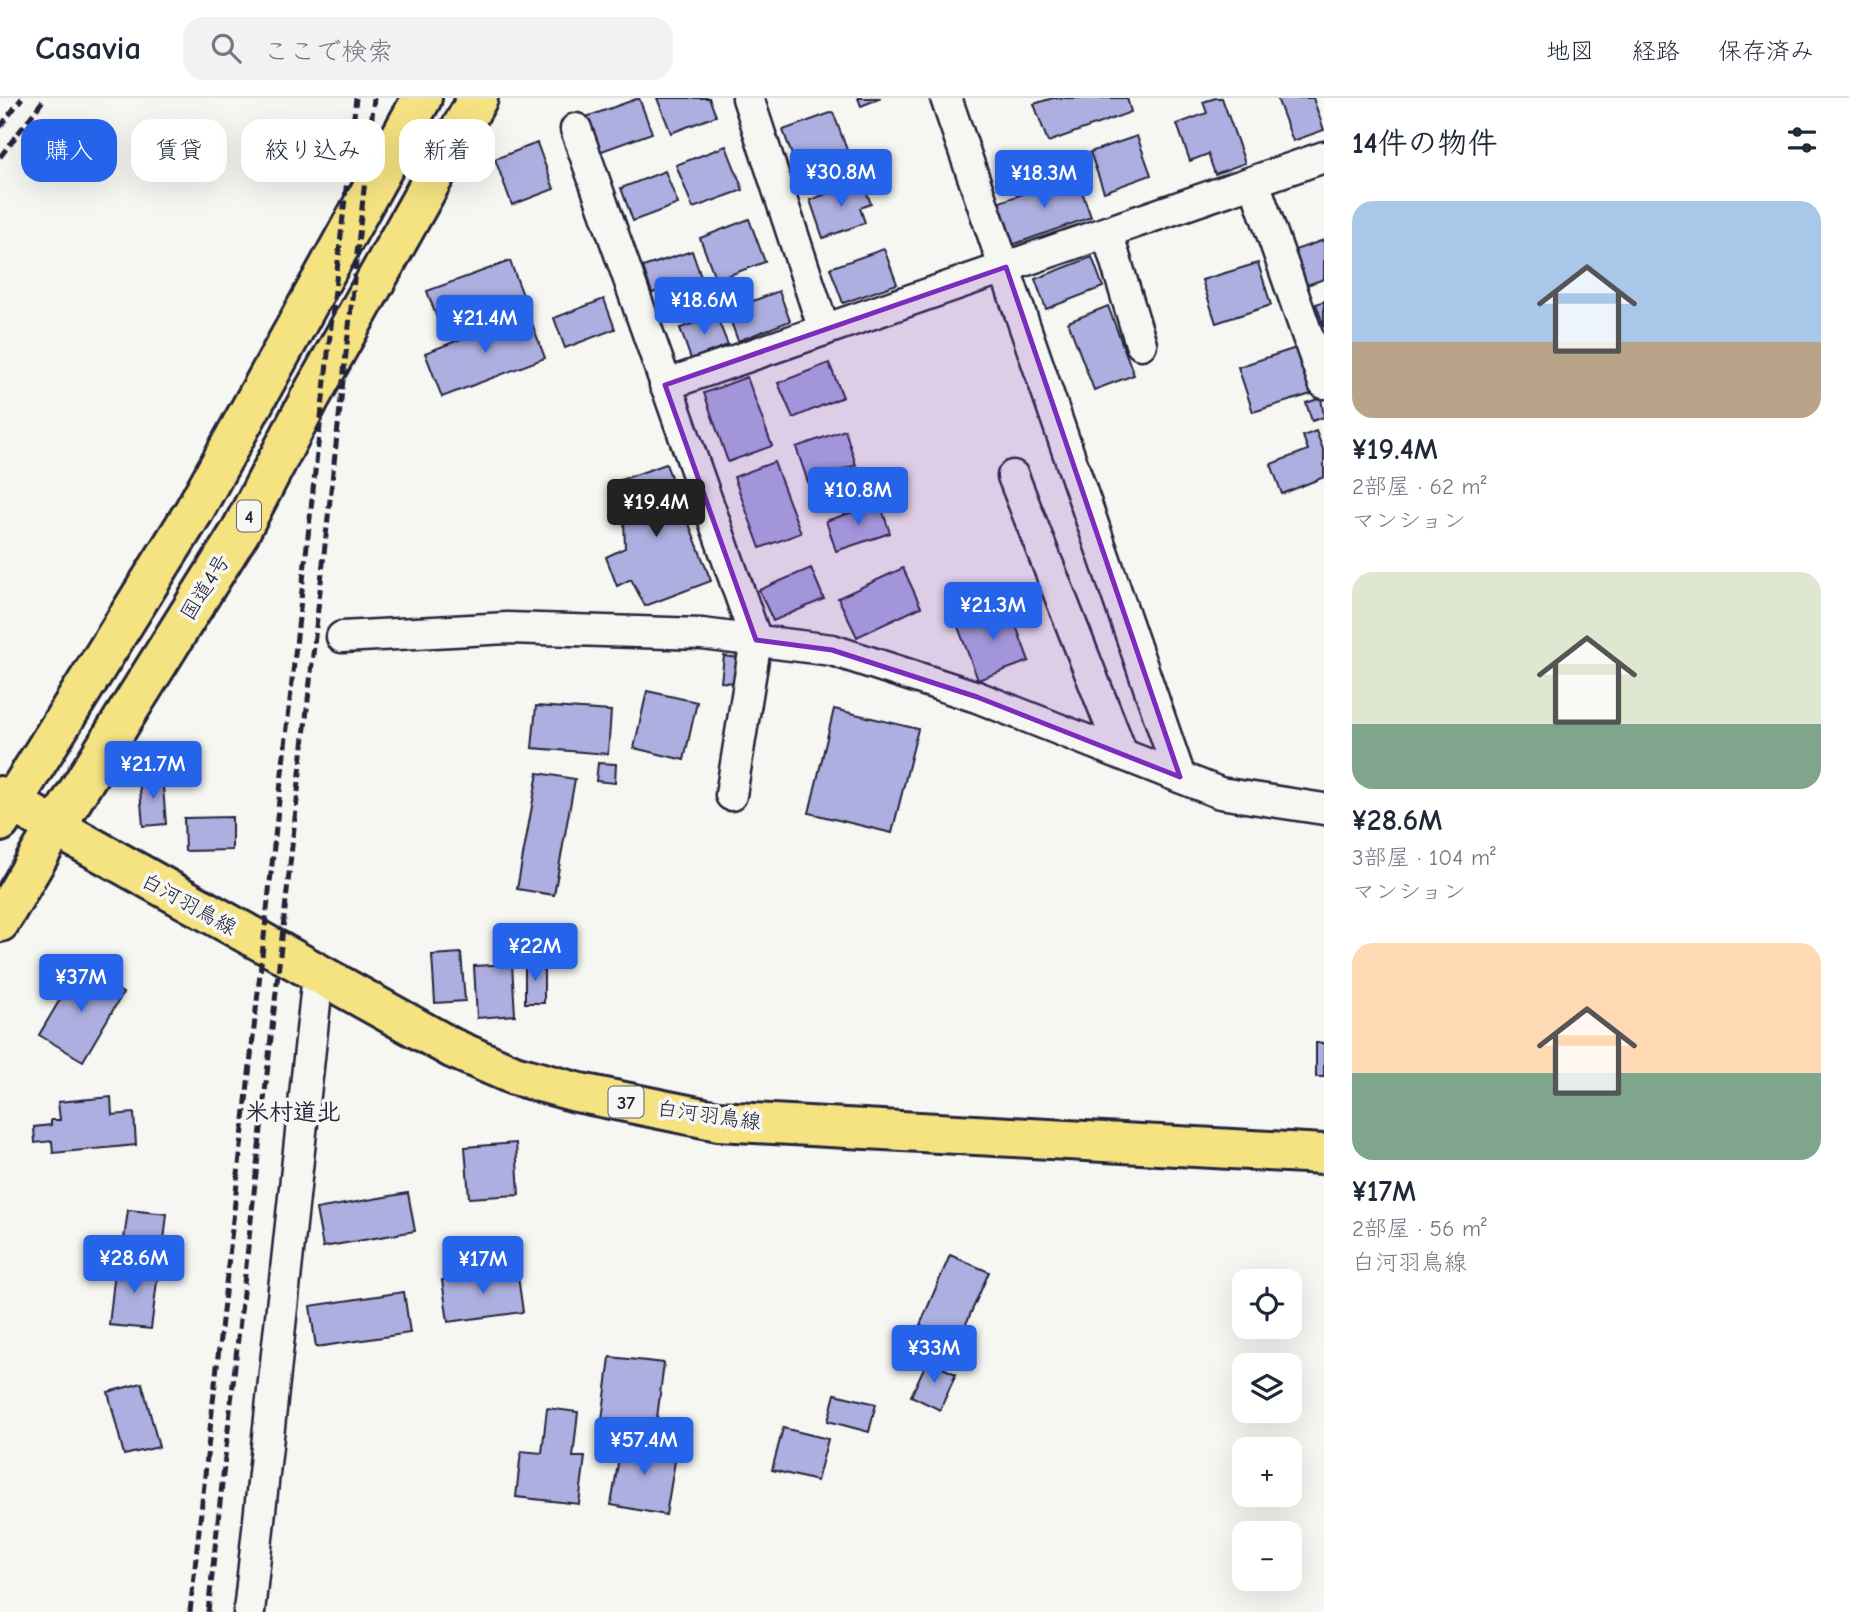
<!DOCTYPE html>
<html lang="ja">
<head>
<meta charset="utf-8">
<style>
  :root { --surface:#fff; --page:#f2f2f3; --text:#1f2937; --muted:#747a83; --line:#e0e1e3; --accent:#2563eb }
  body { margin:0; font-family:"Comic Neue","Klee One",sans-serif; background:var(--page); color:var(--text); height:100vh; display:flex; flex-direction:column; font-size:26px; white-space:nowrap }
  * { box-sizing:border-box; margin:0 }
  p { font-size:23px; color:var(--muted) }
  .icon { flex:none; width:38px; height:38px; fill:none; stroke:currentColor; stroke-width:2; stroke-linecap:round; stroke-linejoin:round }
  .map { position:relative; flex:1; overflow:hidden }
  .panel { display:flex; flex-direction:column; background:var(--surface); width:525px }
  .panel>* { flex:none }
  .banner { position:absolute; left:21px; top:21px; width:665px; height:63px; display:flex; gap:14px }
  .buttons { position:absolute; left:1232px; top:1171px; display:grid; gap:14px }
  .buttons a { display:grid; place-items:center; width:70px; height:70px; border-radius:14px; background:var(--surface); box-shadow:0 7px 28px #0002; font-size:35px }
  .price { position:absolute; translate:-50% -60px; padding:0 16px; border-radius:7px; background:var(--accent); color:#fff; font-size:23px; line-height:46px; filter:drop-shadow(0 2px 4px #0008) }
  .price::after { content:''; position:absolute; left:50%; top:42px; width:21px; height:16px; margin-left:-10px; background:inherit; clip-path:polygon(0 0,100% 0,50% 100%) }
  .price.selected { background:#222; color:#fff }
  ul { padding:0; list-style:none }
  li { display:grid; align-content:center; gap:14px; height:371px; padding:0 28px }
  li span { display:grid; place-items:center; height:217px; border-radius:21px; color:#555 }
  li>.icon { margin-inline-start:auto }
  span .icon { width:126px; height:126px; fill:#fffc; stroke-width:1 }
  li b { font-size:30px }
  h2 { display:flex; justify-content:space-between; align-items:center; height:84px; padding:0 28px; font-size:30px }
  .pill { padding:0 24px; border-radius:21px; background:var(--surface); box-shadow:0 7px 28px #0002; font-size:24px; line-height:63px }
  .pill.selected { background:var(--accent); color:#fff }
  header { display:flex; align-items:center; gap:42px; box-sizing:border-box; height:98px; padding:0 35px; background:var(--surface); border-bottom:2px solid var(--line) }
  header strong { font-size:33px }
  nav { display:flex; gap:38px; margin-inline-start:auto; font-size:24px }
  .search { width:490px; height:63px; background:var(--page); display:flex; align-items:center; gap:18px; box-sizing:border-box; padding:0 24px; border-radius:21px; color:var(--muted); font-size:26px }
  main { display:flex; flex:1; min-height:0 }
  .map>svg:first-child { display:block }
  .building { fill:#adafe0; stroke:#22223b; stroke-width:2 }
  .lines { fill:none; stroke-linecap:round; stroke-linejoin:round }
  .street-casing { stroke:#22223b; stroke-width:35 }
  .primary-casing { stroke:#22223b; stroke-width:44 }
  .highway-casing { stroke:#22223b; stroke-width:44 }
  .street { stroke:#f6f6f2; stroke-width:30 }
  .primary { stroke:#f5e382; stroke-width:38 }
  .highway { stroke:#f5e382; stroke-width:38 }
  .rail { stroke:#22223b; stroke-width:5; stroke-dasharray:10 5; stroke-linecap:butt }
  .marked { fill:#7b2cbf; fill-opacity:0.2; stroke:#7b2cbf; stroke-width:5; stroke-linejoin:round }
  .labels { text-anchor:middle; stroke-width:7; stroke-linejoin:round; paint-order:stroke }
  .shield { fill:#f6f6f2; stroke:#626272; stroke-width:2 }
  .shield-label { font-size:19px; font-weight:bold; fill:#22223b }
  .street-label { font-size:21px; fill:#22223b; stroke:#f6f6f2 }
  .quarter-label { font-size:24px; font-weight:bold; fill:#22223b; stroke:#f6f6f2 }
</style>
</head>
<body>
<header>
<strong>Casavia</strong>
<div class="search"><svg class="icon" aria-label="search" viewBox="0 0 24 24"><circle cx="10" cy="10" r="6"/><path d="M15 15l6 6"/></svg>ここで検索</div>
<nav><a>地図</a><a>経路</a><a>保存済み</a></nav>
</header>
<main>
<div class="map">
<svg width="1324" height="1514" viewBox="0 0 1324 1514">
  <rect width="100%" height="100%" fill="#f6f6f2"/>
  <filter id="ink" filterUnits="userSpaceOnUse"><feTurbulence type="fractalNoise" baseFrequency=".0143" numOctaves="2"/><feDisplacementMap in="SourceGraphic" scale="14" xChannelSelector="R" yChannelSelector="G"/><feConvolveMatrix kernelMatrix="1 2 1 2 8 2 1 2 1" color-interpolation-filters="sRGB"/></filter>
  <g filter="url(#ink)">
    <!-- building -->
    <g class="building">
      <polygon points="639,0 652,35 599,54 586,19"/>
      <polygon points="657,0 709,0 716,18 671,35"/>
      <polygon points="858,0 881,0 861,8"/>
      <polygon points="1053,0 1127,0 1131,14 1048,44 1034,6"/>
      <polygon points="1216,0 1222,0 1245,65 1215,76 1208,56 1190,63 1177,26 1207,15 1203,4"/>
      <polygon points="1277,0 1313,0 1324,32 1293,43"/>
      <polygon points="833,14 847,52 797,71 783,32"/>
      <polygon points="1137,38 1151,77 1104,94 1090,54"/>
      <polygon points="537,45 554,91 512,107 495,61"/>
      <polygon points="726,48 743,92 693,110 676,67"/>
      <polygon points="665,73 678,106 633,123 621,90"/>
      <polygon points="1076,77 1091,119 1012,147 997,105"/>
      <polygon points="862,82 871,106 860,110 865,125 823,140 810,102"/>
      <polygon points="749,121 765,164 716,182 700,140"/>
      <polygon points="1324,142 1324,181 1304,188 1292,153"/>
      <polygon points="884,151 897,186 843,205 830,170"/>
      <polygon points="692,153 701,179 652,195 643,169"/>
      <polygon points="1092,159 1103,189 1046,211 1035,181"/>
      <polygon points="510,163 524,200 441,231 427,193"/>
      <polygon points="1258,165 1271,207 1216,225 1202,182"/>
      <polygon points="779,193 790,223 738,243 727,213"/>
      <polygon points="604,201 615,231 565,250 554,220"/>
      <polygon points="1324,203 1324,229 1316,206"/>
      <polygon points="1108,208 1134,277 1094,292 1068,224"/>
      <polygon points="528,215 545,260 442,299 425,255"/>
      <polygon points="716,217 728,247 691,261 680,230"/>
      <polygon points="1296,250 1311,296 1253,314 1238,269"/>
      <polygon points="829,265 843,299 793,320 778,285"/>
      <polygon points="747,279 772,348 728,364 704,295"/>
      <polygon points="1321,300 1324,319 1312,323 1306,305"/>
      <polygon points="845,332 856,367 808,384 796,349"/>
      <polygon points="1316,333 1324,354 1324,379 1282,396 1271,366 1308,352 1303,338"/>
      <polygon points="774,364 801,435 760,450 734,379"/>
      <polygon points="666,366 711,483 645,508 631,481 617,488 606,459 625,450 624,421 609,386"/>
      <polygon points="880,405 890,435 836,453 826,423"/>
      <polygon points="811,470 824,501 773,523 759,492"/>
      <polygon points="903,470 921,509 857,539 838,500"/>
      <polygon points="1008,506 1029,563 978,582 957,526"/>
      <polygon points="724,558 739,560 736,585 721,584"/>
      <polygon points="647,593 697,604 684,662 634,650"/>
      <polygon points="536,608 611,613 608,656 532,650"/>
      <polygon points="834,611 918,631 892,735 809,715"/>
      <polygon points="598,665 616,666 615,685 596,683"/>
      <polygon points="538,675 575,681 554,797 517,791"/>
      <polygon points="162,677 166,726 143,728 139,680"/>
      <polygon points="232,719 232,752 185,753 184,720"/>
      <polygon points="461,855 465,903 435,905 432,857"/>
      <polygon points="544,864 544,905 525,905 525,865"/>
      <polygon points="512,866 515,917 477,920 474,868"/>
      <polygon points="79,869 123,895 83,963 39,937"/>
      <rect x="1316" y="945" width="8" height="34"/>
      <polygon points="111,999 112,1017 134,1015 136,1047 53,1055 52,1043 35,1045 34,1029 51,1027 51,1022 60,1022 58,1004"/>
      <polygon points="516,1045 519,1097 469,1100 465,1049"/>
      <polygon points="408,1095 415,1133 323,1149 316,1111"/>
      <polygon points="128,1112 167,1116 162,1161 122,1156"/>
      <polygon points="950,1157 989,1174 958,1244 920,1227"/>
      <polygon points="116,1164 159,1168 151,1231 109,1227"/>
      <polygon points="517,1171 523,1214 448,1224 442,1182"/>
      <polygon points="404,1194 410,1235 316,1249 310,1208"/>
      <polygon points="610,1259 664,1265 655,1336 601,1330"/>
      <polygon points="927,1263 956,1276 940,1312 911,1298"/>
      <polygon points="142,1285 159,1349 124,1357 108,1294"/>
      <polygon points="835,1296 876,1306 869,1334 828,1323"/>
      <polygon points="547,1310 578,1314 573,1359 585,1359 579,1406 516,1399 521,1353 542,1355"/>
      <polygon points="783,1330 828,1341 817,1383 772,1372"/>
      <polygon points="622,1342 677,1351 666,1417 611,1407"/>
    </g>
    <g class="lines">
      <!-- street casing -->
      <g class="street-casing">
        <g id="street">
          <polyline points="748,0 824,232"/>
          <polyline points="946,0 1180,679"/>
          <polyline points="576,31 756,542 731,697"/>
          <polyline points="1254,84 1324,285"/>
          <polyline points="1107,134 1141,246"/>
          <polyline points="665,287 1324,59"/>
          <polyline points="1013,378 1122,656"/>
          <polyline points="342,539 507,530 702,536 832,552 977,599 1220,695 1324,711"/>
          <polyline points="249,1514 318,877"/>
        </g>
      </g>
      <!-- primary casing -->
      <g class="primary-casing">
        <polyline id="primary" points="0,698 452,950 514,977 576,994 718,1023 1324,1056"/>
      </g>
      <!-- highway casing -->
      <g class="highway-casing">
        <g id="highway">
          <polyline points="0,724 194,413 422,0"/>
          <polyline points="0,824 55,730 240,434 310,300 478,0"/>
        </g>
      </g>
      <!-- street -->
      <use href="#street" class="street"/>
      <!-- primary -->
      <use href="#primary" class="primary"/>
      <!-- highway -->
      <use href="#highway" class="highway"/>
      <!-- rail -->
      <g class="rail">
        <polyline points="0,29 22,0"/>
        <polyline points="0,59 45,0"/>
        <polyline points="190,1514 356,0"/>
        <polyline points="208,1514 374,0"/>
      </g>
    </g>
  </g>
  <!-- marked area -->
  <path class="marked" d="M1006,169l174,510 -203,-80 -145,-47 -76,-10 -91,-255z"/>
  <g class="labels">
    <!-- shield labels -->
    <g class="shield">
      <rect x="237" y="402.5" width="24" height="31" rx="5"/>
      <rect x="608.5" y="988.5" width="35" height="31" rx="5"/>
    </g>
    <g class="shield-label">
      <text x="249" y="425">4</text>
      <text x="626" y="1011">37</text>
    </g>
    <!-- street labels -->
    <g class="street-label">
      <text transform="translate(205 489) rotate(-58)" y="7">国道4号</text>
      <text transform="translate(189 806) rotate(29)" y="7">白河羽鳥線</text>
      <text transform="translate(709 1017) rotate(8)" y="7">白河羽鳥線</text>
    </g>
    <!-- quarter labels -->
    <g class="quarter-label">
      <text x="293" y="1022">米村道北</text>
    </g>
  </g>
</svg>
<div class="buttons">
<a><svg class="icon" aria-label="locate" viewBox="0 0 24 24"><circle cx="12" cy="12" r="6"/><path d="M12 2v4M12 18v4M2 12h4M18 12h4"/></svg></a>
<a><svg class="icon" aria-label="layers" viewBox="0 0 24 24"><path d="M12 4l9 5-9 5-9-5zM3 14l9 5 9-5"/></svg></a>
<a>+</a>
<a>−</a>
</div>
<b class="price" style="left:841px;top:111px">¥30.8M</b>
<b class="price" style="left:1044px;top:112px">¥18.3M</b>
<b class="price" style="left:704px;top:239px">¥18.6M</b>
<b class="price" style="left:485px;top:257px">¥21.4M</b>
<b class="price" style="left:858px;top:429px">¥10.8M</b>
<b class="price selected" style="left:656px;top:441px">¥19.4M</b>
<b class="price" style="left:993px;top:544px">¥21.3M</b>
<b class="price" style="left:153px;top:703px">¥21.7M</b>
<b class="price" style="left:535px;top:885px">¥22M</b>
<b class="price" style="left:81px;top:916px">¥37M</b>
<b class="price" style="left:134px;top:1197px">¥28.6M</b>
<b class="price" style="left:483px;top:1198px">¥17M</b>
<b class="price" style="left:934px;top:1287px">¥33M</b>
<b class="price" style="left:644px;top:1379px">¥57.4M</b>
<div class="banner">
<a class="pill selected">購入</a>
<a class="pill">賃貸</a>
<a class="pill">絞り込み</a>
<a class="pill">新着</a>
</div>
</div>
<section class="panel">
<h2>14件の物件<svg class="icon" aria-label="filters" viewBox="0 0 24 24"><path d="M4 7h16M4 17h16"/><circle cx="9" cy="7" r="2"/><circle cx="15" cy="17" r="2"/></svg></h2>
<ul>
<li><span style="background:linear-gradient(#a9c7e8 65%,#b9a48a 0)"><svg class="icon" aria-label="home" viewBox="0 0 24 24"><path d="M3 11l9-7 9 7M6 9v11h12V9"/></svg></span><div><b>¥19.4M</b><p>2部屋 · 62 m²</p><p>マンション</p></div></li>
<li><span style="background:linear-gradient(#dfe7d0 70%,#7fa58c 0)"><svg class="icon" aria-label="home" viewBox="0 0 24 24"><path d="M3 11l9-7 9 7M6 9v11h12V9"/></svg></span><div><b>¥28.6M</b><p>3部屋 · 104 m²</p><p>マンション</p></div></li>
<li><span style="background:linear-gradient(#ffd9b3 60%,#7fa58c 0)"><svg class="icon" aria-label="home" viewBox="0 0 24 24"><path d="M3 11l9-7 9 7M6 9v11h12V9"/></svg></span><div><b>¥17M</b><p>2部屋 · 56 m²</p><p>白河羽鳥線</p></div></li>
</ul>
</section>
</main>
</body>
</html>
